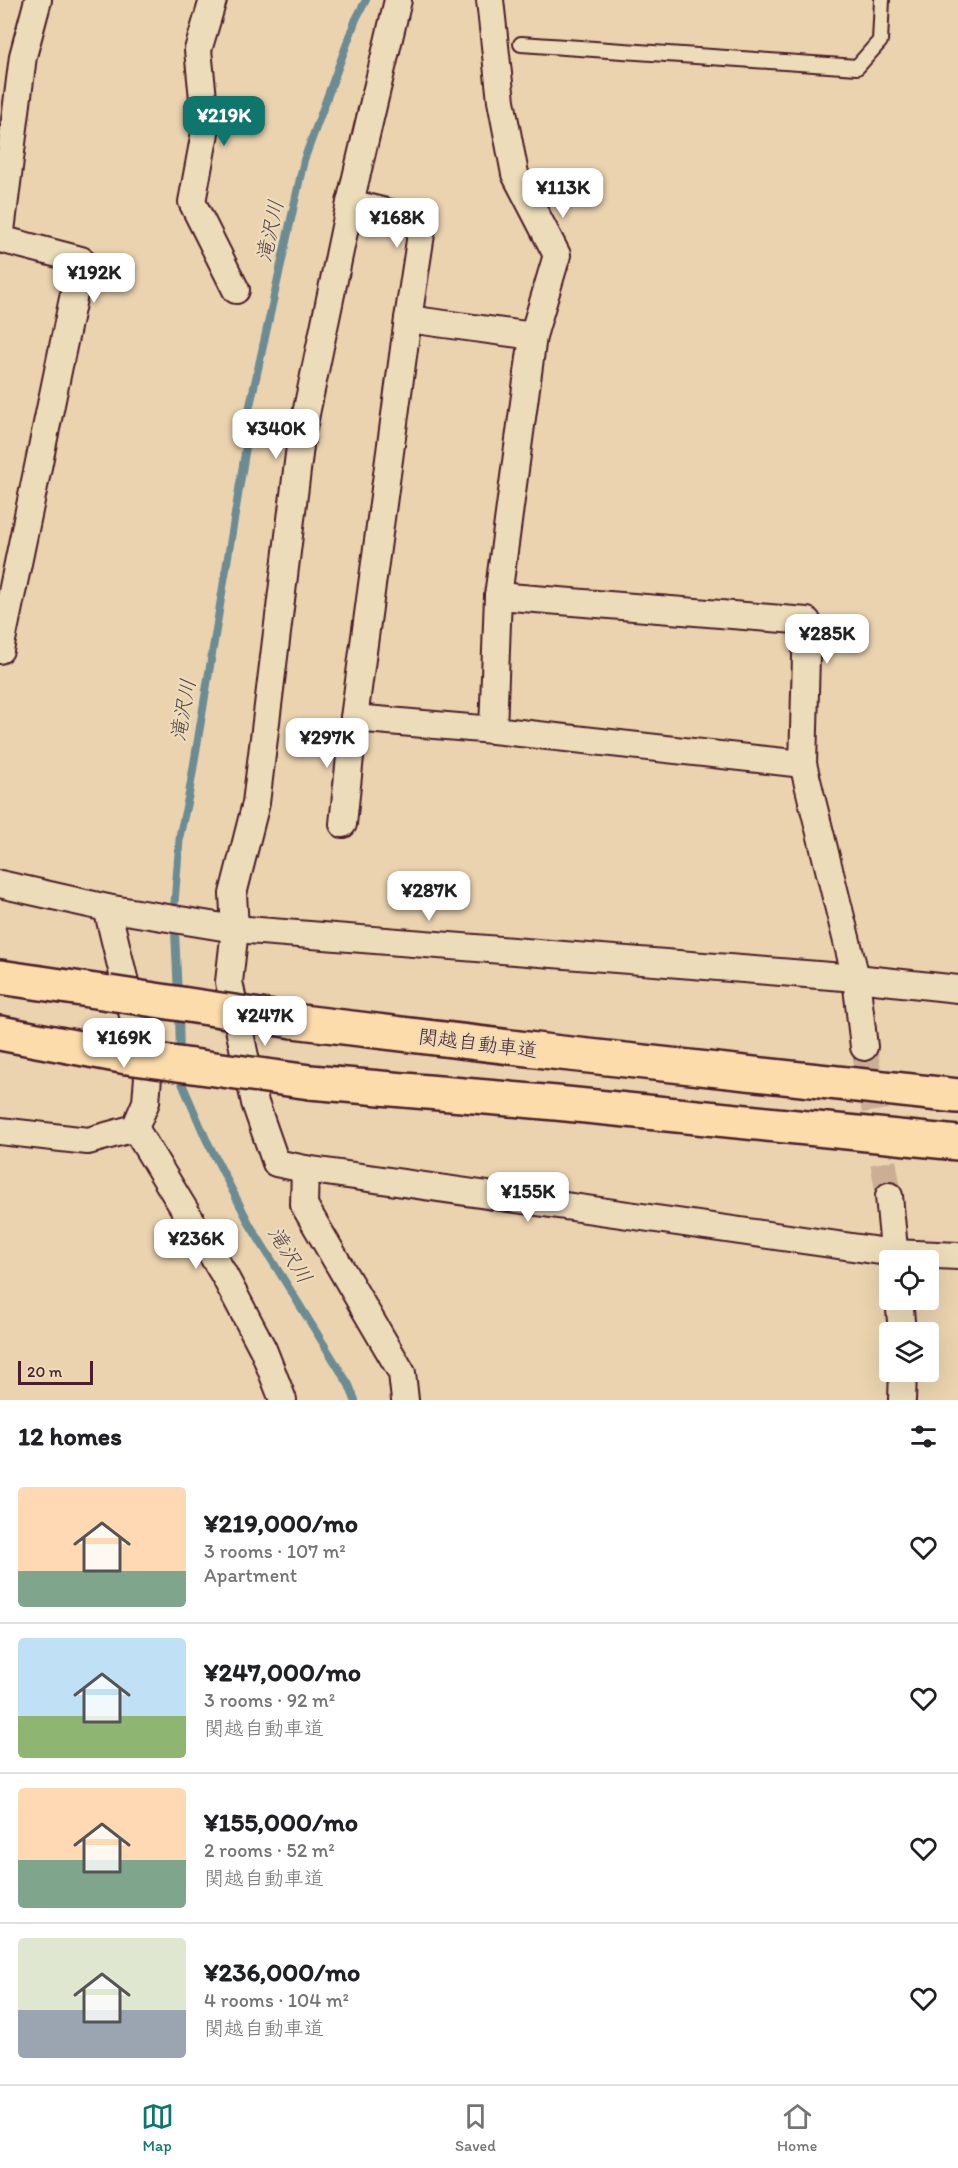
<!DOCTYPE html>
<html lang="en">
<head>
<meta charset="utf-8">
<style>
  :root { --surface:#fff; --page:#f2f2f2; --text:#202124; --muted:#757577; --line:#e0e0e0; --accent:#0f766e }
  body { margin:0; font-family:Itim,"Klee One",sans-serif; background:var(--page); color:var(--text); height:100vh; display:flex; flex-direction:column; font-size:22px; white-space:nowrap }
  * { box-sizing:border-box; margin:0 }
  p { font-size:20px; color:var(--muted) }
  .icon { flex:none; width:33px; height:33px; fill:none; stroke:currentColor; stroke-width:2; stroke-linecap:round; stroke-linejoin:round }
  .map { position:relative; height:1400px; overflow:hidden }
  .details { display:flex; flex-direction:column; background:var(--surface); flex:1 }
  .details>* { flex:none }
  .tools { position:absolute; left:879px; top:1250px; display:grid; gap:12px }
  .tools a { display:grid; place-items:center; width:60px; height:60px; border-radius:6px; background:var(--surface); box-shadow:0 6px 24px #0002; font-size:30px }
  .scale { position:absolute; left:18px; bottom:15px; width:75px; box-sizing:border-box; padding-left:6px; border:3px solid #4a1f2b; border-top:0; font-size:16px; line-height:21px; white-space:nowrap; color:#4a1f2b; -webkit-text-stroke:4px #eddcb9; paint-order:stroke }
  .price { position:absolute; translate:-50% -51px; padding:0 14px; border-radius:12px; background:#fff; color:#222; font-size:20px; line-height:39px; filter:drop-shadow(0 2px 3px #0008) }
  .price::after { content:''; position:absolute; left:50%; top:36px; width:18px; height:14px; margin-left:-9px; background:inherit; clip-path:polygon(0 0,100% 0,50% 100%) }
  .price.selected { background:var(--accent); color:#fff }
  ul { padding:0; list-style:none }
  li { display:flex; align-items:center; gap:18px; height:150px; padding:0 18px }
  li+li { border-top:2px solid var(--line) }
  li span { display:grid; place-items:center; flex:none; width:168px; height:120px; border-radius:6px; color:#555 }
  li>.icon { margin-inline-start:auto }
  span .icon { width:72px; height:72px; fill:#fffc; stroke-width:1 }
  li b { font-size:26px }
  h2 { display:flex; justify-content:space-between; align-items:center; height:72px; padding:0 18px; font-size:26px }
  .menu { display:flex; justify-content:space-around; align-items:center; height:84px; border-top:2px solid var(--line); background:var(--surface); font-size:16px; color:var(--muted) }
  .menu a { display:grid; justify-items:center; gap:3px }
  .menu .selected { color:var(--accent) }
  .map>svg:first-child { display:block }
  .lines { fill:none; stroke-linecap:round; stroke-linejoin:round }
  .stream { stroke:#6c8c94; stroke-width:8 }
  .minor-tunnel { stroke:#cbaf95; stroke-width:26; stroke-dasharray:26 13; stroke-linecap:butt }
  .service-casing { stroke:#4a1f2b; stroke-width:18 }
  .minor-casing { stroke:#4a1f2b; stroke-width:30 }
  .motorway-casing { stroke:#4a1f2b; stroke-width:38 }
  .service { stroke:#eddcb9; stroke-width:14 }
  .minor { stroke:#eddcb9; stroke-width:26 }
  .motorway { stroke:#fddcac; stroke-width:33 }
  .motorway-bridge-casing { stroke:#4a1f2b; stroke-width:38; stroke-linecap:butt }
  .motorway-bridge { stroke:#fddcac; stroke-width:33 }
  .labels { text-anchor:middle; stroke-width:4.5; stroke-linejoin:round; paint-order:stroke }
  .street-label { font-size:20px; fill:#4a1f2b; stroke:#eddcb9 }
  .water-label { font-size:21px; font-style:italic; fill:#55434e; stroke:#eddcb9 }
</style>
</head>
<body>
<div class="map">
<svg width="958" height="1400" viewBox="0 0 958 1400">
  <rect width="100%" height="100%" fill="#ebd3af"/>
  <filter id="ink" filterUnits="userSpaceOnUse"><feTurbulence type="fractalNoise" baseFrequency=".0167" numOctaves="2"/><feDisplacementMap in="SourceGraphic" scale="12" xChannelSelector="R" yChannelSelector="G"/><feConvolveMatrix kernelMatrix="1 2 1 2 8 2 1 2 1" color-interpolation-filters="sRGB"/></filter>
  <g filter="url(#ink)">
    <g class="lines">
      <!-- stream -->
      <g class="stream">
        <polyline points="178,996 174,909 180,834 189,794 246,447 247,419 304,160 356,19 366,0"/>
        <polyline points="179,1011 180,1056"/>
        <polyline points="181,1071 181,1081 206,1139 250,1225 349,1385 355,1400"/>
      </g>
      <!-- minor-tunnel -->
      <polyline class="minor-tunnel" points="864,1047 889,1196"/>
      <!-- service casing -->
      <g class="service-casing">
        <polyline id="service" points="521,44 857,67 880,41 882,0"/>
      </g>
      <!-- minor casing -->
      <g class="minor-casing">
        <g id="minor">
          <polyline points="213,0 198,50 206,127 192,202 236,290"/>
          <polyline points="490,0 501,101 515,174 557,255 533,336"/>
          <polyline points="350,203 423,221 408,319"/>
          <polyline points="498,596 807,621 803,764 856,978 864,1047"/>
          <polyline points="0,650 81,260 0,239 23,56 38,0"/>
          <polyline points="493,730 498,596 533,336 408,319 354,718 493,730 803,764"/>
          <polyline points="343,824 354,718"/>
          <polyline points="0,884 107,908 235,929 856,978 958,989"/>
          <polyline points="135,1128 223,1273 263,1349 283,1400"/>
          <polyline points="0,1131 88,1141 135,1128 146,1102 148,1077 107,908"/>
          <polyline points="305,1169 276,1163 255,1103 229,982 235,929 233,894 256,803 301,438 350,203 398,0"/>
          <polyline points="889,1196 895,1260"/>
          <polyline points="899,1299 902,1332"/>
          <polyline points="405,1400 402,1373 304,1205 305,1169 894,1253 958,1256"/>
          <polyline points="902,1400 903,1371"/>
        </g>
      </g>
      <!-- motorway casing -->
      <g class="motorway-casing">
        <g id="motorway">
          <polyline points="0,977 109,993"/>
          <polyline points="293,1021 561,1053 958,1096"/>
          <polyline points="0,1033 127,1057"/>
          <polyline points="310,1082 556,1103 958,1143"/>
        </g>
      </g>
      <!-- service -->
      <use href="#service" class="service"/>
      <!-- minor -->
      <use href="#minor" class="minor"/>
      <!-- motorway -->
      <use href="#motorway" class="motorway"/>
      <!-- motorway-bridge casing -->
      <g class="motorway-bridge-casing">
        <g id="motorway-bridge">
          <polyline points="109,993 293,1021"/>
          <polyline points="127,1057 310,1082"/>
        </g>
      </g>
      <!-- motorway-bridge -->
      <use href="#motorway-bridge" class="motorway-bridge"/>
    </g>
  </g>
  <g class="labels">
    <!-- street labels -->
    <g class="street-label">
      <text transform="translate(478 1043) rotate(7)" y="7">関越自動車道</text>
    </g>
    <!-- water labels -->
    <g class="water-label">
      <text transform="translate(270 231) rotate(-78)" y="7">滝沢川</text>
      <text transform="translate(183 710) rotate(-80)" y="7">滝沢川</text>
      <text transform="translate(290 1255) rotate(58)" y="7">滝沢川</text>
    </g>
  </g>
</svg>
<div class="tools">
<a><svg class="icon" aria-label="locate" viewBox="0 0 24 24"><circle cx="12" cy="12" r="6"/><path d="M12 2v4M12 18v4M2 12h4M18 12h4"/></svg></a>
<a><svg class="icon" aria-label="layers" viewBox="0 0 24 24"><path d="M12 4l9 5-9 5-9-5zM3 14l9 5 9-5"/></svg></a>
</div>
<div class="scale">20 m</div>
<b class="price selected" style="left:224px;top:147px">¥219K</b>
<b class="price" style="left:563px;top:219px">¥113K</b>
<b class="price" style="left:397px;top:249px">¥168K</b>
<b class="price" style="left:94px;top:304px">¥192K</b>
<b class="price" style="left:276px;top:460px">¥340K</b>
<b class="price" style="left:827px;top:665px">¥285K</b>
<b class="price" style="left:327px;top:769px">¥297K</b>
<b class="price" style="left:429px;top:922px">¥287K</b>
<b class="price" style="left:265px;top:1047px">¥247K</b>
<b class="price" style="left:124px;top:1069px">¥169K</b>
<b class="price" style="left:528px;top:1223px">¥155K</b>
<b class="price" style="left:196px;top:1270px">¥236K</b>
</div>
<section class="details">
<h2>12 homes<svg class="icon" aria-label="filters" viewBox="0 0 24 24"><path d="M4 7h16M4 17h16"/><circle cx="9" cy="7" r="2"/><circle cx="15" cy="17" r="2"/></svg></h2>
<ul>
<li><span style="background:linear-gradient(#ffd9b3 70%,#7fa58c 0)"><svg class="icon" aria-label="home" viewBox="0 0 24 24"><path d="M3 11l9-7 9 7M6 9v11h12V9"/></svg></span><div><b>¥219,000/mo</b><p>3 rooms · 107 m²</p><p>Apartment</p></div><svg class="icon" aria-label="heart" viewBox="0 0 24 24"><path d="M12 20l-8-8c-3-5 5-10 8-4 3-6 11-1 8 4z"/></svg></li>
<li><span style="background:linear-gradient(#bfe0f5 65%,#8fb573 0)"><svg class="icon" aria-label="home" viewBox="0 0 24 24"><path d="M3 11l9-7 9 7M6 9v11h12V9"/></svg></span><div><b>¥247,000/mo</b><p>3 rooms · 92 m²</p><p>関越自動車道</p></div><svg class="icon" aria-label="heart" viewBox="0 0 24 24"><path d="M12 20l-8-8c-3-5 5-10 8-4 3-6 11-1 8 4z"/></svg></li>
<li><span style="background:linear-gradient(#ffd9b3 60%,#7fa58c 0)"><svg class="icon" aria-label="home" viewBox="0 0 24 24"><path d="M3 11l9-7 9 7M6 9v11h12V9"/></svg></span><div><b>¥155,000/mo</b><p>2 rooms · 52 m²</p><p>関越自動車道</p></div><svg class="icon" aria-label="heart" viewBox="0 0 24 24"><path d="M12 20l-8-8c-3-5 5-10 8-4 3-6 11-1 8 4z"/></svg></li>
<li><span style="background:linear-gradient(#dfe7d0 60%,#9aa5b1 0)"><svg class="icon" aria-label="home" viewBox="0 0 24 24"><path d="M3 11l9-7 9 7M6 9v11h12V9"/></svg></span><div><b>¥236,000/mo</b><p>4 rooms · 104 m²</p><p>関越自動車道</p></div><svg class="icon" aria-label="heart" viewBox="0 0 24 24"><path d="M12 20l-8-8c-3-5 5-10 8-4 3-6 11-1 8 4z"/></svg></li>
</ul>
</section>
<nav class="menu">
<a class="selected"><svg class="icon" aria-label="map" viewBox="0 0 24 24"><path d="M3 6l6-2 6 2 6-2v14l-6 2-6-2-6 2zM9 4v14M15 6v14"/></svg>Map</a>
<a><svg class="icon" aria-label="saved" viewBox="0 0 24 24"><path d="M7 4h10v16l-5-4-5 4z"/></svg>Saved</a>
<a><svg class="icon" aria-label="home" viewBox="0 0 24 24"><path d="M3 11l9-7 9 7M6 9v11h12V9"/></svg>Home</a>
</nav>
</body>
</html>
